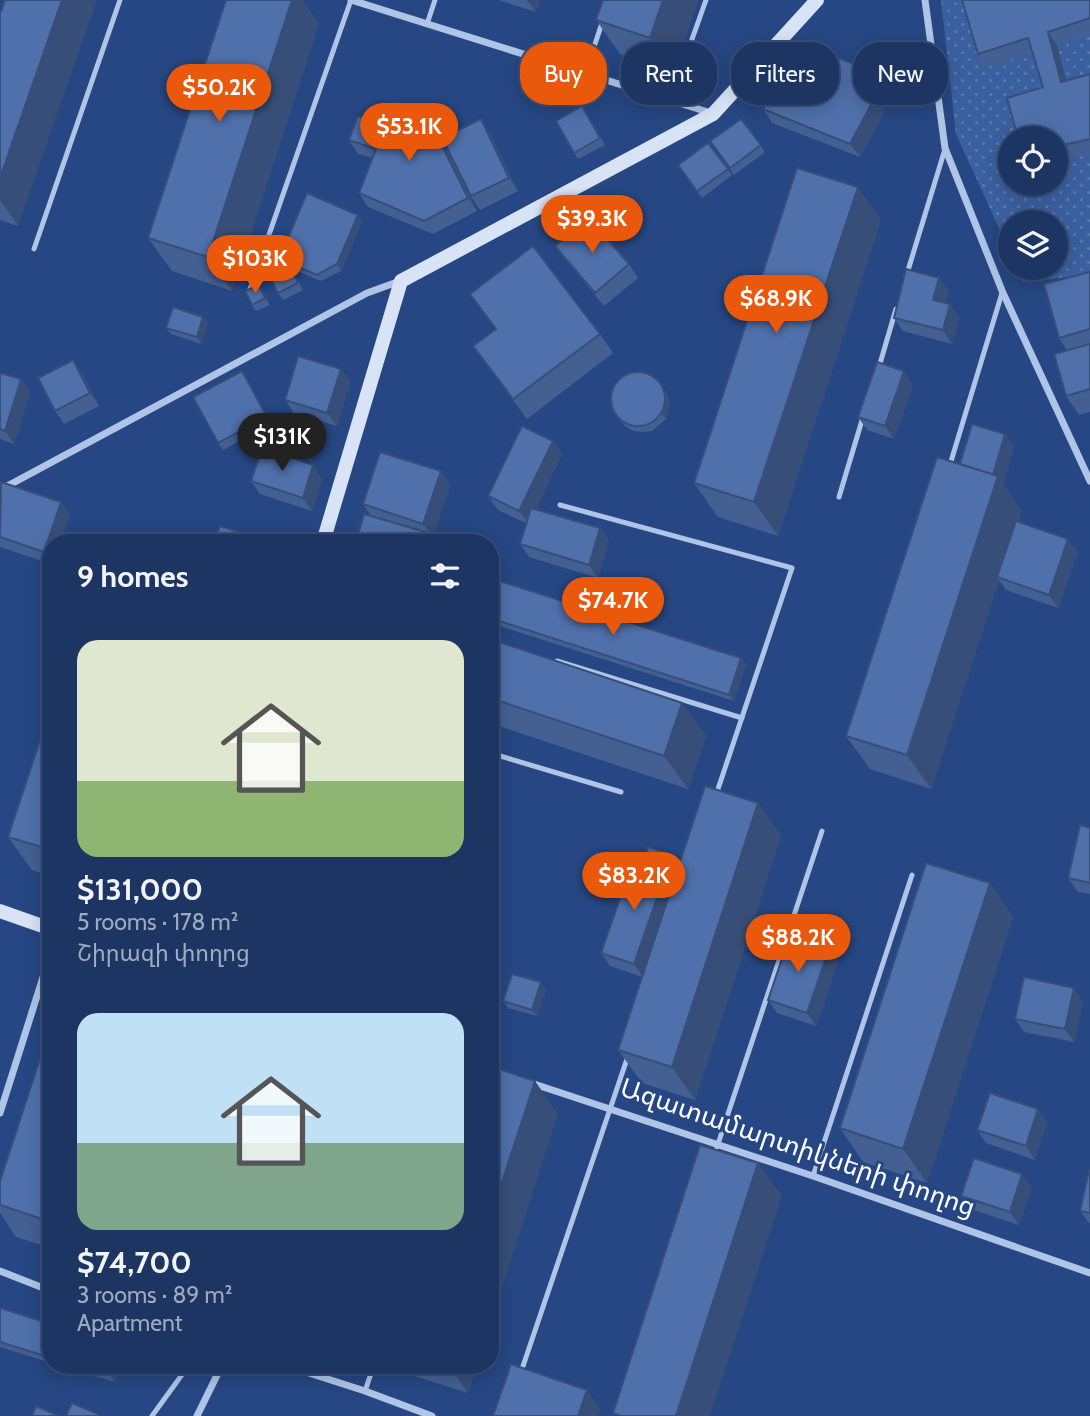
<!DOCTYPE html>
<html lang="en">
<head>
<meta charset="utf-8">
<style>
  :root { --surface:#1c3562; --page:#29406b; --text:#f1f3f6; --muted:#a0abbe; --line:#3a5077; --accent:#ea580c }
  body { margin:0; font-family:Cabin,"Noto Sans Armenian",sans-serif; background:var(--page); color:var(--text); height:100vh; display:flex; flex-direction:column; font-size:26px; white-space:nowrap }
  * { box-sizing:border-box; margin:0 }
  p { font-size:23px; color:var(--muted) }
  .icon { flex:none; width:38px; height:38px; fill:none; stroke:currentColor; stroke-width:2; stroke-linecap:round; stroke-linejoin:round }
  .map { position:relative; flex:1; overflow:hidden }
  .side { position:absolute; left:42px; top:534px; width:457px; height:840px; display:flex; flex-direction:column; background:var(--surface); border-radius:28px; box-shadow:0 4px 18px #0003,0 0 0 2px var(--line) }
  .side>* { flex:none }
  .guide { position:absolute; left:520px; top:42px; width:464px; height:63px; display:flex; gap:14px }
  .buttons { position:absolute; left:998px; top:126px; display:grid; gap:14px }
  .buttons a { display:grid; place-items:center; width:70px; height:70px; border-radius:50%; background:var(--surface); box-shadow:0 4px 18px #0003,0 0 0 2px var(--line); font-size:35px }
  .price { position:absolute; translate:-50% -60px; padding:0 16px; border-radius:24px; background:var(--accent); color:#fff; font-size:23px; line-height:46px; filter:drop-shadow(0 2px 4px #0008) }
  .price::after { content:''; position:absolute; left:50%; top:42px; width:21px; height:16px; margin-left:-10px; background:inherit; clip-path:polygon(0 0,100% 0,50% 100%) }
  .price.on { background:#222; color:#fff }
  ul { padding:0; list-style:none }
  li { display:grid; align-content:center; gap:14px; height:371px; padding:0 35px }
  li span { display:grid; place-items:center; height:217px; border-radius:21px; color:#555 }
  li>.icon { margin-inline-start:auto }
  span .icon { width:126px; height:126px; fill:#fffc; stroke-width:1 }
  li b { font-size:30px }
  h2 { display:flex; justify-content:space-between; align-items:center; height:84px; padding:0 35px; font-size:30px }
  .pill { padding:0 24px; border-radius:28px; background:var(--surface); box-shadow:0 4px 18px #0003,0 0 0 2px var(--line); font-size:24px; line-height:63px }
  .pill.on { background:var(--accent); color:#fff }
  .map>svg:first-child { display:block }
  .grass { fill:url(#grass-dots); fill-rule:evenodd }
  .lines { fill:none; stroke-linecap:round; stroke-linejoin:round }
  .lane { stroke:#afc4e7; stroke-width:5 }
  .street { stroke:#afc4e7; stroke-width:7 }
  .secondary { stroke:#d9e3f6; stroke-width:14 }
  .wall { fill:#446093 }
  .shaded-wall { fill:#374e78 }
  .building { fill:#4f70ab; stroke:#374e78; stroke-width:2 }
  .labels { text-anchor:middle; stroke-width:6; stroke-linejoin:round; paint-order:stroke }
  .street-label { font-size:26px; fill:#fff; stroke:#264783 }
</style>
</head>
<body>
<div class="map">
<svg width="1090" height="1416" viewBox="0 0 1090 1416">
  <defs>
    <pattern id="grass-dots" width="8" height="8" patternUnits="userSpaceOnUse" patternTransform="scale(1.75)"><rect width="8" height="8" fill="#3b60a0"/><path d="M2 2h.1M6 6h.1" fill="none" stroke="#5878ae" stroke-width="1.8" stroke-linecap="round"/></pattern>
  </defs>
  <rect width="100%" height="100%" fill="#264783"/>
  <!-- grass -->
  <path class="grass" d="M941,0h149v275l-67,7 -6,-14h38v-46h-45v30l-54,-118zM1010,138h45v46h-45z"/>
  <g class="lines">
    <!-- lane -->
    <g class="lane">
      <polyline points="427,24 435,0"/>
      <polyline points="585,74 602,23"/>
      <polyline points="670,101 706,0"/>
      <polyline points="34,249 120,0"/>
      <polyline points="906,277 945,149"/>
      <polyline points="250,289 351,0"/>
      <polyline points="879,367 896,309"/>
      <polyline points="949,468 1002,293"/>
      <polyline points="839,497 863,417"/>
      <polyline points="560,505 792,568 716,795"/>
      <polyline points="557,661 742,718"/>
      <polyline points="490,753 621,792"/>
      <polyline points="717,1147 822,831"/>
      <polyline points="813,1176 912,875"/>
      <polyline points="521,1372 628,1056"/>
      <polyline points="365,1391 374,1365"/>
      <polyline points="152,1416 189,1365"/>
    </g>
    <!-- street -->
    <g class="street">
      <polyline points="351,0 711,113"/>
      <polyline points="925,0 945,148 1003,293 1090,481"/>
      <polyline points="0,490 367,293 400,281"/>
      <polyline points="531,1083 813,1176 1090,1273"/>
      <polyline points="0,1113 51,952"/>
      <polyline points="0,1271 51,1291"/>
      <polyline points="284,1365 365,1391 432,1416"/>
      <polyline points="197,1416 222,1365"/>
    </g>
    <!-- secondary -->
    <g class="secondary">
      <polyline points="323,542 401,281 713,114 817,0"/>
      <polyline points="0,911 51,929"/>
    </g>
  </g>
  <!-- wall -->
  <g class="wall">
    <polygon points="498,0 540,0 536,12"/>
    <polygon points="698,0 674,72 620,54 596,20"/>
    <polygon points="1090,0 1090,35 1057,45 1066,81 1090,74 1090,154 1055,162 1055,138 1043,87 1032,53 987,67 978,54"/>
    <polygon points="0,14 18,226 0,220"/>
    <polygon points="319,23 232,291 172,271 148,238"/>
    <polygon points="869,80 878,93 884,113 860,157 772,123 763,109"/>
    <polygon points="582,106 605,145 578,159 574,153"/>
    <polygon points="741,119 765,152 734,175 710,141"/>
    <polygon points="384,125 453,132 490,133 518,191 480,210 471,196 448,150 477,211 433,234 368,207 359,193 373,158 358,154 349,140"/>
    <polygon points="708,143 732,175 702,198 678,165"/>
    <polygon points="358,215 362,221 341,271 321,281 292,269 303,290 283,300 278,293 287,267 284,265 279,259"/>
    <polygon points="881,220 778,536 718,517 694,483"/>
    <polygon points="555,246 629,264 638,278 604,306 565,259"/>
    <polygon points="1090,272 1090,412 1079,415 1066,396 1067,350 1059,338"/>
    <polygon points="264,291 270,305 256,311 252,305"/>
    <polygon points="949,291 945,303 959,317 952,344 903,331 894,318"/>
    <polygon points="470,294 600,334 613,353 527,419 473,346 496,330"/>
    <polygon points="203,317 208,323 201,344 171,334 166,328"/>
    <polygon points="341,369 350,382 337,426 294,413 285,400"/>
    <polygon points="242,371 271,424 223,450 218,443"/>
    <polygon points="0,373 21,379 30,393 14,444 0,439"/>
    <polygon points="82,373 99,406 64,424 55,411"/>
    <polygon points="657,380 667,394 670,402 666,419 652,431 643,432 634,431 626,427 615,414"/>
    <polygon points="913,385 894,439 867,430 858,417"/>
    <polygon points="1005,434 1014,447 1003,484 1021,510 1018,522 1078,552 1058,608 1006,590 999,580 931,789 870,769 846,736 960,464"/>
    <polygon points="562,454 536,509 600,528 609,541 598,578 529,557 520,544 526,523 498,510 488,496"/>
    <polygon points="441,471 450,485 432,537 434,539 371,516 363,504"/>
    <polygon points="322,479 312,511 260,494 251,481"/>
    <polygon points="0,484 61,502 70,515 51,542 51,564 0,547"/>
    <polygon points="490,578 741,658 746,665 734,701 490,623"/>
    <polygon points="490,639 682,703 706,736 688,789 490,723"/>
    <polygon points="51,707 51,876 32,870 8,837"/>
    <polygon points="758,803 781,836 695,1100 642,1083 618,1050 642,977 610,966 601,953 645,865 644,863 673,855 678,862 672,877 669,876 673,882"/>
    <polygon points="1090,828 1090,894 1078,892 1068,878"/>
    <polygon points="990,883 1013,917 927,1183 863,1162 840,1128"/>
    <polygon points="838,962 816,1026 777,1013 768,1000"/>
    <polygon points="546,989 537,1016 508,1008 503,1001"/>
    <polygon points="1083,1001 1074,1042 1024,1032 1015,1019"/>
    <polygon points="51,1025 51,1248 16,1237 0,1213 0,1181"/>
    <polygon points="1047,1122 1035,1160 986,1143 977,1130"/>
    <polygon points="1090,1170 1090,1224 1080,1211"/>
    <polygon points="1032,1187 1019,1225 971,1209 961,1196"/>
    <polygon points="0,1308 51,1324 51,1363 0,1347"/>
    <polygon points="76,1365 120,1365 115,1382 81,1372"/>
    <polygon points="402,1365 477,1365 468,1393 408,1374"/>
  </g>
  <!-- shaded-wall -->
  <g class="shaded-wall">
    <polygon points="62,0 97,0 18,226 0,200 0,178"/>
    <polygon points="292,0 302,0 319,23 232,291 208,257"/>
    <polygon points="527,0 540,0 536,12"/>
    <polygon points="663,0 698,0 674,72 650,38"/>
    <polygon points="1048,32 1057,45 1070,95 1061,82"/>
    <polygon points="869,80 878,93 884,113 860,157 850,144"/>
    <polygon points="444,119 453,132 447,151 477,211 468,198 438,138"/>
    <polygon points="481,119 490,133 518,191 509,178"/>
    <polygon points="858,187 881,220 778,536 754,502"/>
    <polygon points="358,215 362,221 341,271 337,264"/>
    <polygon points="939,278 949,291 943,313 933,300"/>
    <polygon points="259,285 264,291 270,305 265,298"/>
    <polygon points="950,304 959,317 952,344 943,330"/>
    <polygon points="203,317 208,323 201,344 197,337"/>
    <polygon points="73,360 82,373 99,406 90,393"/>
    <polygon points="341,369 350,382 337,426 327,413"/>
    <polygon points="242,371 247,378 271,424 267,417"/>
    <polygon points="904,371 913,385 894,439 885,426"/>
    <polygon points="21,379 30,393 14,444 5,431"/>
    <polygon points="662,387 667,394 670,402 666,419 661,413"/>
    <polygon points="1005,434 1014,447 1003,484 1021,510 999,578 997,577 999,580 931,789 907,755"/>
    <polygon points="553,441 562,454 529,524 519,511"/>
    <polygon points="313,465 322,479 312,511 303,498"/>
    <polygon points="441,471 450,485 433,537 423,524"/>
    <polygon points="61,502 70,515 61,542 51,542 51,561 44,552"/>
    <polygon points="600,528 609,541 598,578 589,565"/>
    <polygon points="429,533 434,539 433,542 426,542"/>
    <polygon points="1068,539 1078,552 1058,608 1049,595"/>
    <polygon points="741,658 746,665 734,701 729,695"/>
    <polygon points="682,703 706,736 688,789 664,756"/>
    <polygon points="758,803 781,836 695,1100 672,1067"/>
    <polygon points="673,855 678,862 672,877 668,870"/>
    <polygon points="666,872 675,885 643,977 634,964"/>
    <polygon points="990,883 1013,917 927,1183 903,1149"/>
    <polygon points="829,949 838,962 816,1026 807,1013"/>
    <polygon points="541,982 546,989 537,1016 532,1010"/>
    <polygon points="1074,988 1083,1001 1074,1042 1065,1029"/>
    <polygon points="535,1081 558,1114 490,1325 490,1219"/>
    <polygon points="1038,1109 1047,1122 1035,1160 1026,1146"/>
    <polygon points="758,1163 782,1196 710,1416 676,1416"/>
    <polygon points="1022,1174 1032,1187 1019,1225 1010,1212"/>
    <polygon points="51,1348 51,1362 48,1357"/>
    <polygon points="107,1365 120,1365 115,1382 105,1369"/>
    <polygon points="448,1365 477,1365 468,1393"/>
    <polygon points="587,1390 601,1410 598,1416 578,1416"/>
  </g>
  <!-- building -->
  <g class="building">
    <polygon points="5,0 62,0 0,178 0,14"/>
    <polygon points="226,0 292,0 208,257 148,238"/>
    <polygon points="603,0 663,0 650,38 596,20"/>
    <polygon points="962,0 1090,0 1090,18 1048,32 1061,82 1090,74 1090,139 1055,147 1055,138 1018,138 1007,98 1043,87 1028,38 978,54"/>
    <polygon points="810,48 852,63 869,80 874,99 850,144 763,109"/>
    <polygon points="392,102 444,119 438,138 468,198 424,221 359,193 376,149 349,140 358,116 384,125"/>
    <polygon points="582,106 600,138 574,153 556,121"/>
    <polygon points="481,119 509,178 471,196 442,138"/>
    <polygon points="741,119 761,145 730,168 710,141"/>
    <polygon points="708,143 728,169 697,191 678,165"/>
    <polygon points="797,168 858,187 754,502 694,483"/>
    <polygon points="307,193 358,215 337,264 317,275 279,259"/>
    <polygon points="589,218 629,264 595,293 555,246"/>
    <polygon points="533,246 600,334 513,399 473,346 496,329 470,294"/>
    <polygon points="290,265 298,283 278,293 269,276"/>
    <polygon points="906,269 939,278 933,300 950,304 943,330 894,318"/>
    <polygon points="1090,272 1090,329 1059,338 1044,284"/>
    <polygon points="259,285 265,298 252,305 245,291"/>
    <polygon points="173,307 203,317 197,337 166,328"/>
    <polygon points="1090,344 1090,389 1066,396 1054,354"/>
    <polygon points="298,356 341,369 327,413 285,400"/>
    <polygon points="73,360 90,393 55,411 38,378"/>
    <polygon points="877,362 904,371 885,426 858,417"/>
    <polygon points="242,371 267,417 218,443 193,397"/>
    <circle cx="638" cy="399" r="27"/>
    <polygon points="0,373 21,379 5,431 0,429"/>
    <polygon points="972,424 1005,434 993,475 960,464"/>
    <polygon points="522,426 553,441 519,511 488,496"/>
    <polygon points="262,448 313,465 303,498 251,481"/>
    <polygon points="380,452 441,471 423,524 363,504"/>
    <polygon points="937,457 998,476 907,755 846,736"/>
    <polygon points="1,482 61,502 44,552 0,537"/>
    <polygon points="531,508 600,528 589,565 520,544"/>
    <polygon points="364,514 429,533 426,542 356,542"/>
    <polygon points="1016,521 1068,539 1049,595 997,577"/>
    <polygon points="220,526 271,542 214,542"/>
    <polygon points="490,578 741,658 729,695 490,618"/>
    <polygon points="490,639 682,703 664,756 490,698"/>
    <polygon points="51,707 51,850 8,837"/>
    <polygon points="705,786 758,803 672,1067 618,1050"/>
    <polygon points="1080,825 1090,828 1090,883 1068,878"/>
    <polygon points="648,847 673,855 668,870 644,863"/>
    <polygon points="633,861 666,872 634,964 601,953"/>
    <polygon points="926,863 990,883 903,1149 840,1128"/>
    <polygon points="790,935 829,949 807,1013 768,1000"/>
    <polygon points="512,974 541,982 532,1010 503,1001"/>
    <polygon points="1024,977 1074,988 1065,1029 1015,1019"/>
    <polygon points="51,1025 51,1222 0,1205 0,1181"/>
    <polygon points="490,1066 535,1081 490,1219"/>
    <polygon points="990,1093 1038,1109 1026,1146 977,1130"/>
    <polygon points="700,1145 758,1163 676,1416 621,1416 613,1413"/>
    <polygon points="974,1158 1022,1174 1010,1212 961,1196"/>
    <polygon points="1089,1170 1090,1170 1090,1213 1080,1211"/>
    <polygon points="0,1308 51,1324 51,1348 48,1357 0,1342"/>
    <polygon points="511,1364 587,1390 578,1416 493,1416"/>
    <polygon points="93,1365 107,1365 105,1369"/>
    <polygon points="72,1403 98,1414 98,1416 66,1416"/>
    <polygon points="36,1406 59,1416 32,1416"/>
  </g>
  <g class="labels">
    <!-- street labels -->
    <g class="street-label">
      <text transform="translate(798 1147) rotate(19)" y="9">Ազատամարտիկների փողոց</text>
    </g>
  </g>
</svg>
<div class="buttons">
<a><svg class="icon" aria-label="locate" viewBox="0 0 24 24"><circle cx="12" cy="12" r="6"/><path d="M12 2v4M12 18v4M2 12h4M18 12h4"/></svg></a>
<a><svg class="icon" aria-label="layers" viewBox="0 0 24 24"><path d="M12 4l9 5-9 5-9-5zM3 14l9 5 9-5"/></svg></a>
</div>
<b class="price" style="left:219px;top:124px">$50.2K</b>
<b class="price" style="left:409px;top:163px">$53.1K</b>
<b class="price" style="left:592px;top:255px">$39.3K</b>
<b class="price" style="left:255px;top:295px">$103K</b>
<b class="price" style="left:776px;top:335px">$68.9K</b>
<b class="price on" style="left:282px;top:473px">$131K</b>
<b class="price" style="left:613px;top:637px">$74.7K</b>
<b class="price" style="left:634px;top:912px">$83.2K</b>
<b class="price" style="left:798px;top:974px">$88.2K</b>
<div class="guide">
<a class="pill on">Buy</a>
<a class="pill">Rent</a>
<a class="pill">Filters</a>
<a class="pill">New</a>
</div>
<section class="side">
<h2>9 homes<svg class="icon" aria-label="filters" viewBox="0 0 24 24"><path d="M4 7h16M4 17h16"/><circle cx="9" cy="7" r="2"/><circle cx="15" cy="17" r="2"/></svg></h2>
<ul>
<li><span style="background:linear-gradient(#dfe7d0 65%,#8fb573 0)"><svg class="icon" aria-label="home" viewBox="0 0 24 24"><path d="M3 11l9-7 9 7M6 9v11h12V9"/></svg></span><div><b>$131,000</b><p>5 rooms · 178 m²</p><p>Շիրազի փողոց</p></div></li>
<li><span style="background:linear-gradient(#bfe0f5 60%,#7fa58c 0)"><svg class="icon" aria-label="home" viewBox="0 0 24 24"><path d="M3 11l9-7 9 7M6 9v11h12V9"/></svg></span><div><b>$74,700</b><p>3 rooms · 89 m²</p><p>Apartment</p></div></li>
</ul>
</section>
</div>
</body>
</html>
